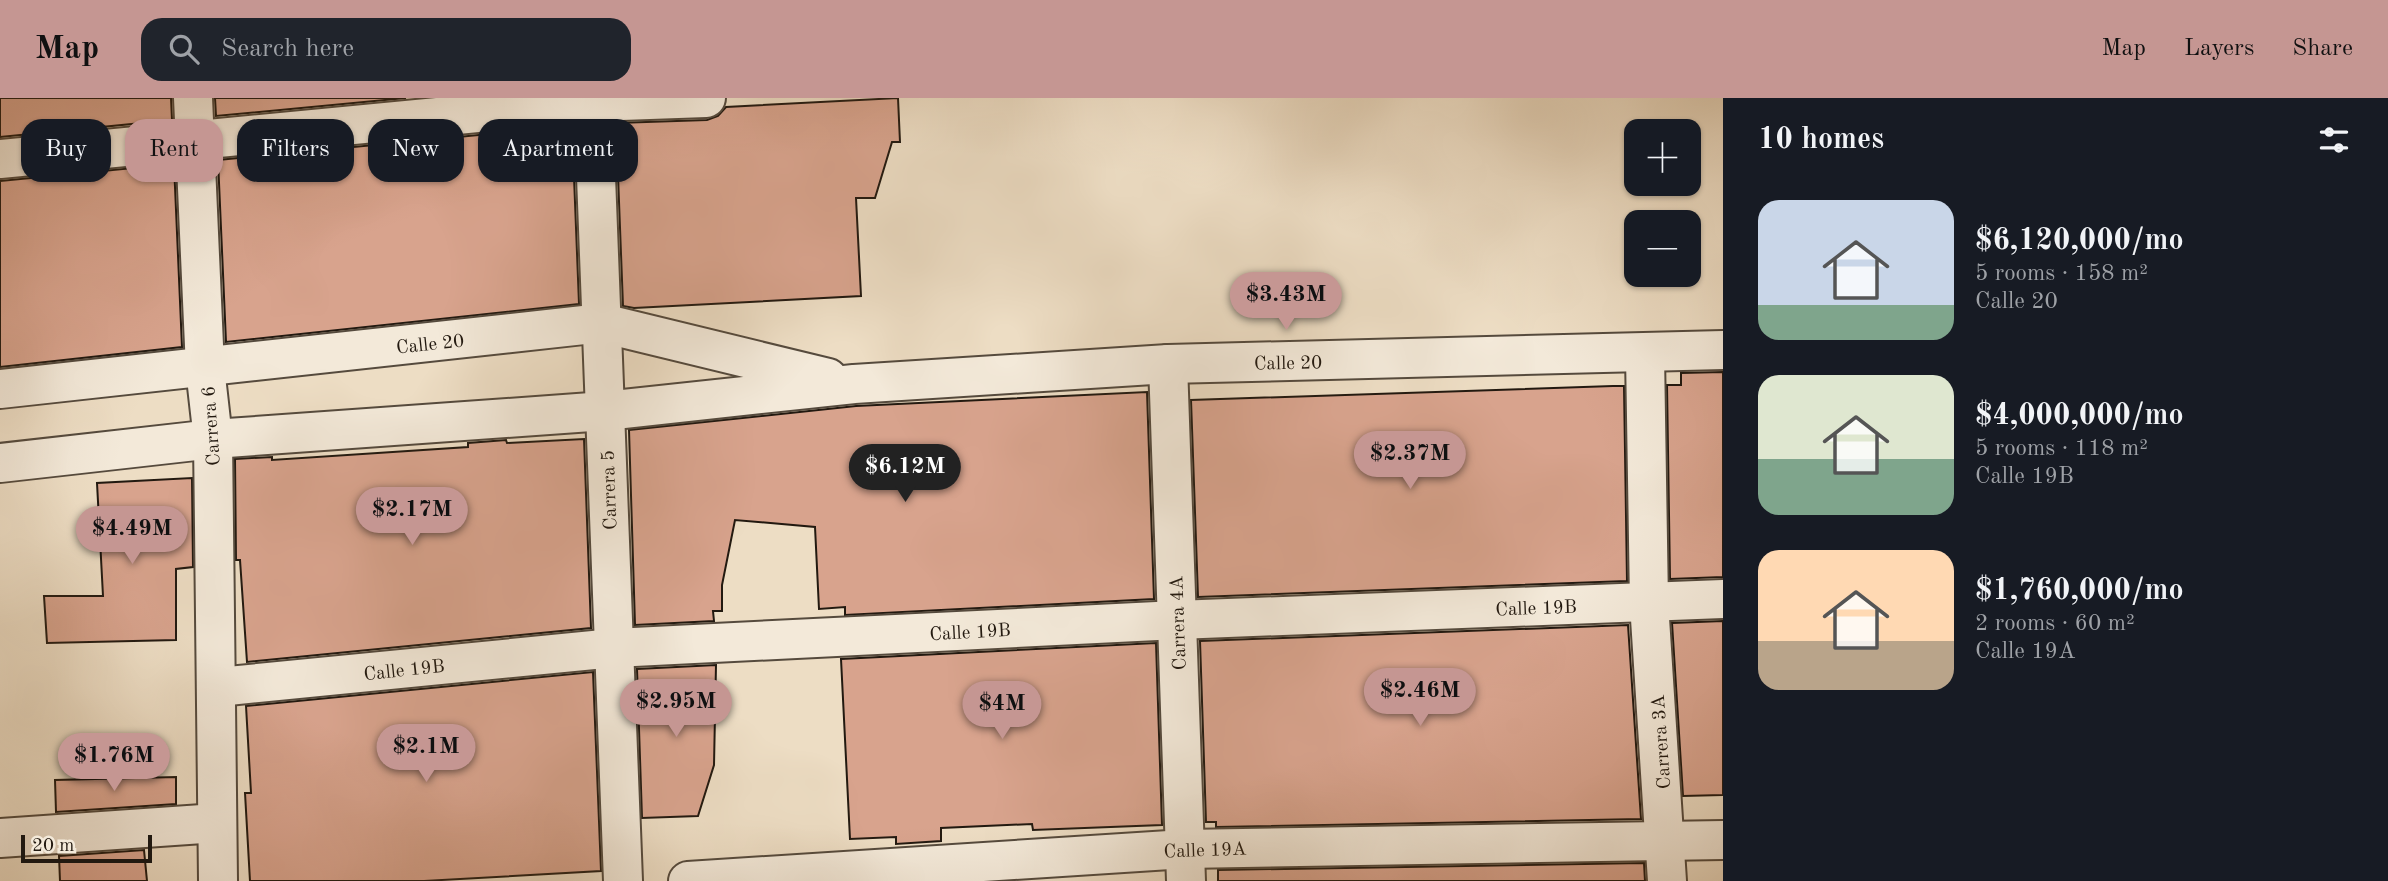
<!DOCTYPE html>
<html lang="en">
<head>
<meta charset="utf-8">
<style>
  :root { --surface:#171b24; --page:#20242c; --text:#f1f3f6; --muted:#9ea1a6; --accent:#c59692 }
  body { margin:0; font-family:"Old Standard TT",serif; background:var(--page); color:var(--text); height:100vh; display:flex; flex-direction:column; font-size:26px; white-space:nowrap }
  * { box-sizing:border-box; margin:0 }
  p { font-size:23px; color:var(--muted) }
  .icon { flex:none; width:38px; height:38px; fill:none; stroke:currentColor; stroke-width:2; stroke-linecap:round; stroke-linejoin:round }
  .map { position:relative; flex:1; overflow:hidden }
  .side { display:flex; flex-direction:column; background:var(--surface); width:665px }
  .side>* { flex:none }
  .banner { position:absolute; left:21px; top:21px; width:665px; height:63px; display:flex; gap:14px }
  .buttons { position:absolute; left:1624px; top:21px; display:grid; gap:14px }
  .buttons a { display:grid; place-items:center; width:77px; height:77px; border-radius:14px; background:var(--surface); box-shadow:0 2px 5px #0004; font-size:35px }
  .scale { position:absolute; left:21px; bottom:18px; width:131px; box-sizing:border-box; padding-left:7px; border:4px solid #221910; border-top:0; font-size:19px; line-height:24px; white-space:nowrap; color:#221910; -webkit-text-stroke:5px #f3e9d9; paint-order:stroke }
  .price { position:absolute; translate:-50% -60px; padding:0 16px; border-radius:24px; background:var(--accent); color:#111; font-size:23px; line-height:46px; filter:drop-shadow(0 2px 4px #0008) }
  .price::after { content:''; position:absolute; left:50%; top:42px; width:21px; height:16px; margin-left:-10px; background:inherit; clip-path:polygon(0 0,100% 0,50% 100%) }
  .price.active { background:#222; color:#fff }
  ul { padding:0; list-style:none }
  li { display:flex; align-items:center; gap:21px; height:175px; padding:0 35px }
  li span { display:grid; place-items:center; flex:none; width:196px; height:140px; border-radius:21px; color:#555 }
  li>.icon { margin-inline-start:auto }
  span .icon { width:84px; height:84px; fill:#fffc; stroke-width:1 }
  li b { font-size:30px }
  h2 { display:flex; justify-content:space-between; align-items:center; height:84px; padding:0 35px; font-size:30px }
  .chip { padding:0 24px; border-radius:21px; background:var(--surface); box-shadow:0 2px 5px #0004; font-size:24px; line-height:63px }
  .chip.active { background:var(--accent); color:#111 }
  header { display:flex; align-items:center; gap:42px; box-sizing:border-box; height:98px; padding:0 35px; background:var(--accent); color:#111 }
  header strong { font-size:33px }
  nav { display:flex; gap:38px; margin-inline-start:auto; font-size:24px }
  .search { width:490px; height:63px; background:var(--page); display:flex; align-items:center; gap:18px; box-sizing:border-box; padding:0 24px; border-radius:21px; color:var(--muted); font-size:26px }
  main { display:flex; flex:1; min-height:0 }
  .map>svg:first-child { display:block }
  .building { fill:#d8a38d; stroke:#221910; stroke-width:2 }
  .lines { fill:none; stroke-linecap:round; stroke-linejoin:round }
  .street-casing { stroke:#554a3d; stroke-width:42 }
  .street { stroke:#f3e9d9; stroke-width:38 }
  .labels { text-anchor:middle; stroke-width:7; stroke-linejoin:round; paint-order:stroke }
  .street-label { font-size:19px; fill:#221910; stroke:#f3e9d9 }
</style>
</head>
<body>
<header>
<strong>Map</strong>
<div class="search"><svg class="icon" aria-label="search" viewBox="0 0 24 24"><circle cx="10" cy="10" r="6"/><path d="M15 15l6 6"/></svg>Search here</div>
<nav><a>Map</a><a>Layers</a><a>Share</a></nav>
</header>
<main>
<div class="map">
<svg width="1723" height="783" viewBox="0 0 1723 783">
  <rect width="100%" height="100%" fill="#edddc4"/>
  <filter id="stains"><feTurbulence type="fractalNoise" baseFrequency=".00286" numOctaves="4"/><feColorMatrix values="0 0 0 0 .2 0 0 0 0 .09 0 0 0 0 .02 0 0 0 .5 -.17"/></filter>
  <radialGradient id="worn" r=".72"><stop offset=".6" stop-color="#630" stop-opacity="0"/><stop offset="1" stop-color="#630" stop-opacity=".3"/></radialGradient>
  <!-- building -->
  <g class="building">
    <polygon points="0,0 171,0 172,22 0,39"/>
    <polygon points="215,0 406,0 216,18"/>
    <polygon points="898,0 900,44 892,44 875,100 856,100 861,198 634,210 623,208 616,25 707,22 718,18 726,9"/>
    <polygon points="572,28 579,206 226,244 218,62"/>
    <polygon points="174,66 182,249 0,269 0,83"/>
    <polygon points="1723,274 1723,479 1670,481 1667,287 1681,287 1681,275"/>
    <polygon points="1613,288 1624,288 1627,483 1198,499 1191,302"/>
    <polygon points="1147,294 1154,501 845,517 845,509 819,511 815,429 735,422 722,487 722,513 713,513 714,523 635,527 629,332 856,308"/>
    <polygon points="584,341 591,530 247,564 240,462 236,462 235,361 272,359 272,362 468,349 468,345 506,342 507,345"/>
    <polygon points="192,380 193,469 176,471 176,542 47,545 44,498 103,498 97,385"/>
    <polygon points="1723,523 1723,697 1683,698 1672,525"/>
    <polygon points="1628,527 1641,721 1216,729 1216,724 1206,724 1200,543"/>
    <polygon points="1156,545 1162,727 1033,732 1032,726 941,730 941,743 896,746 896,739 850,741 841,561"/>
    <polygon points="716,567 714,667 698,718 642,720 637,571"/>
    <polygon points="593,574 601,773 424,783 250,783 245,695 251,695 246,608"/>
    <polygon points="176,679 176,706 56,714 55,682"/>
    <polygon points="144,752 147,783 60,783 59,758"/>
    <polygon points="1644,765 1645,783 1218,783 1218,772"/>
  </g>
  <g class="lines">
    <!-- street casing -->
    <g class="street-casing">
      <g id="street">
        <polyline points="193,0 205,270 213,341 218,783"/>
        <polyline points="593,0 623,783"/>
        <polyline points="0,61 593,4 706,0"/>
        <polyline points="1645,256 1649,505 1667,783"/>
        <polyline points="1168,266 1186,783"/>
        <polyline points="0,291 602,225 828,280"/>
        <polyline points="0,365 213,341 605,313 854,286 1168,266 1723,252"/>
        <polyline points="218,589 614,550 1177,522 1723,501"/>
        <polyline points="0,740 217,725"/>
        <polyline points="688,783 1185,751 1723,742"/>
      </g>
    </g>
    <!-- street -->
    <use href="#street" class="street"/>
  </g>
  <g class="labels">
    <!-- street labels -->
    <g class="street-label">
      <text transform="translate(430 245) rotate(-6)" y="7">Calle 20</text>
      <text transform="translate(1288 264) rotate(-1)" y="7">Calle 20</text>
      <text transform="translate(210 328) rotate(-94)" y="7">Carrera 6</text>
      <text transform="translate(608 392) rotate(-92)" y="7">Carrera 5</text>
      <text transform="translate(1536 509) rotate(-2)" y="7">Calle 19B</text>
      <text transform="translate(1177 525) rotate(-92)" y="7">Carrera 4A</text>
      <text transform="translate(970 533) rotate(-3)" y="7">Calle 19B</text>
      <text transform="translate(404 571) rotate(-6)" y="7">Calle 19B</text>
      <text transform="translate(1660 644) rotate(-94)" y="7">Carrera 3A</text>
      <text transform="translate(1205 751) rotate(-2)" y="7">Calle 19A</text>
    </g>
  </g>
  <rect width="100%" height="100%" filter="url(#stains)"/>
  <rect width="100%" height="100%" fill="url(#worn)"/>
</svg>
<div class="buttons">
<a>+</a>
<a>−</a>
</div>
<div class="scale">20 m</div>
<b class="price" style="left:1286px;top:234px">$3.43M</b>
<b class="price" style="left:1410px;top:393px">$2.37M</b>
<b class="price active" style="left:905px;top:406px">$6.12M</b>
<b class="price" style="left:412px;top:449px">$2.17M</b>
<b class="price" style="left:132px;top:468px">$4.49M</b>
<b class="price" style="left:1420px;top:630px">$2.46M</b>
<b class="price" style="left:676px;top:641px">$2.95M</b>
<b class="price" style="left:1002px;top:643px">$4M</b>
<b class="price" style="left:426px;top:686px">$2.1M</b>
<b class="price" style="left:114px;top:695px">$1.76M</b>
<div class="banner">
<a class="chip">Buy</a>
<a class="chip active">Rent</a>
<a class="chip">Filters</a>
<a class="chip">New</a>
<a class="chip">Apartment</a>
</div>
</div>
<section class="side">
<h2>10 homes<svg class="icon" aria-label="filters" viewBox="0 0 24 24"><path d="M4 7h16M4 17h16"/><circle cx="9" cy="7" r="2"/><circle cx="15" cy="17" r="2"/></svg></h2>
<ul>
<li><span style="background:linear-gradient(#c9d6e8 75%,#7fa58c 0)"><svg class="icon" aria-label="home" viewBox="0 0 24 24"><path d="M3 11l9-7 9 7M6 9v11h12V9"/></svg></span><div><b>$6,120,000/mo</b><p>5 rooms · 158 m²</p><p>Calle 20</p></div></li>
<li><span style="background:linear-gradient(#dfe7d0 60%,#7fa58c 0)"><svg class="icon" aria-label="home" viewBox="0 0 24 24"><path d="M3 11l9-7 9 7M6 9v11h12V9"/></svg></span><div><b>$4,000,000/mo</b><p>5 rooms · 118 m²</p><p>Calle 19B</p></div></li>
<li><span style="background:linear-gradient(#ffd9b3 65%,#b9a48a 0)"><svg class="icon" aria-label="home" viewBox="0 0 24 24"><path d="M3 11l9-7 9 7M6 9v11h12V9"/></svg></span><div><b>$1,760,000/mo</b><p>2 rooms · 60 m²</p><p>Calle 19A</p></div></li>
</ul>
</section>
</main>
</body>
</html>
